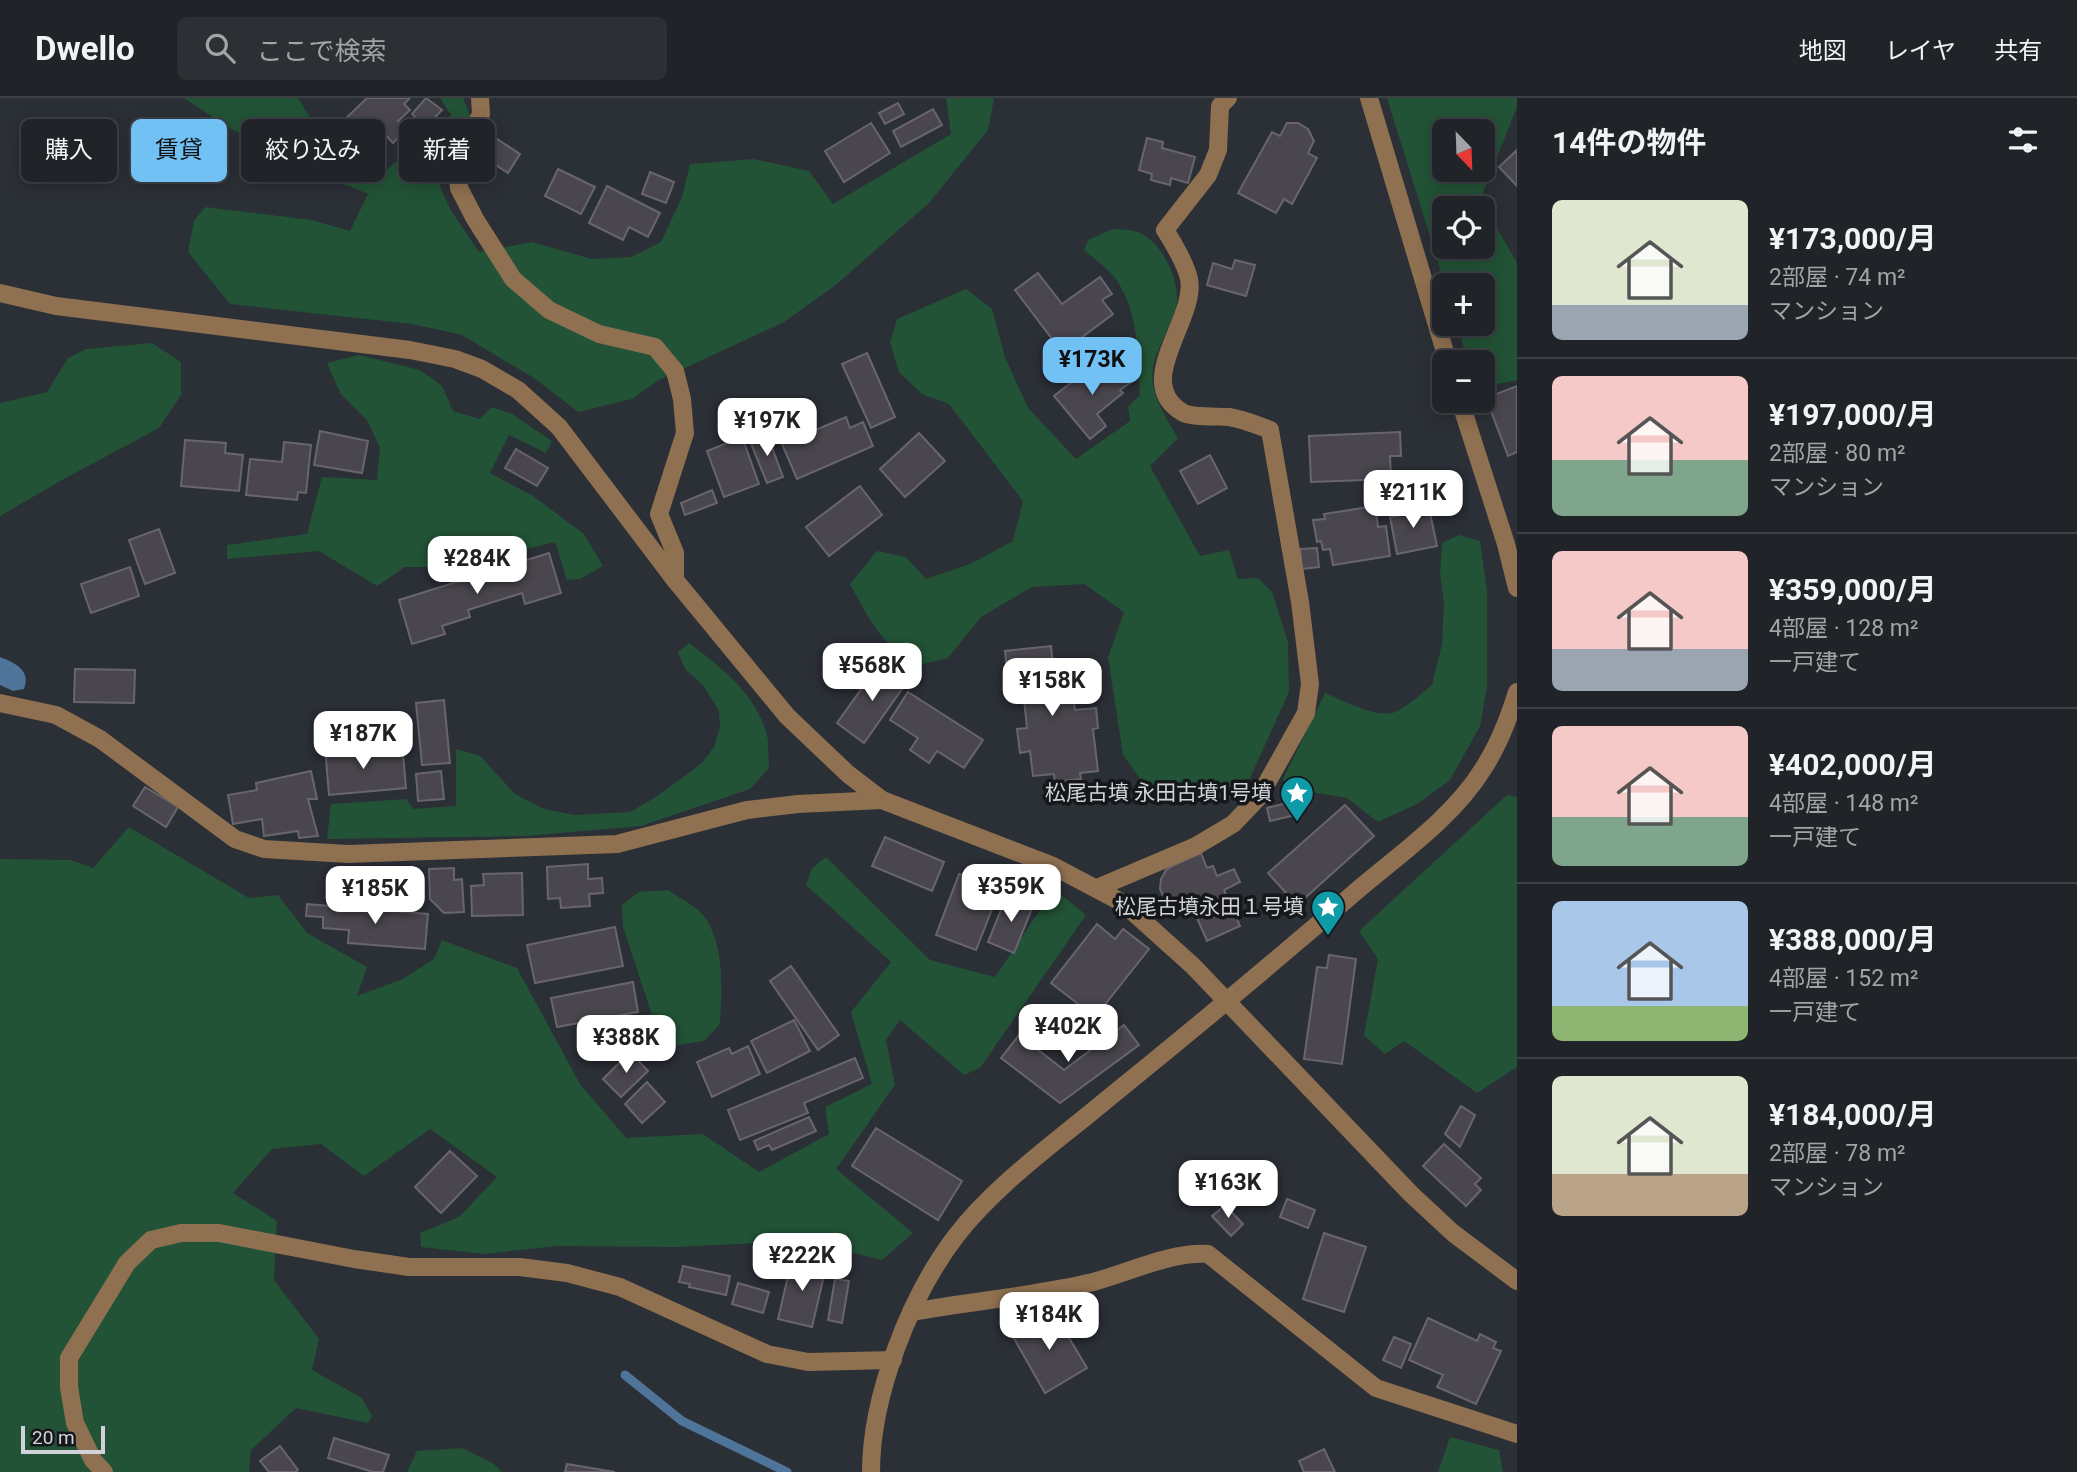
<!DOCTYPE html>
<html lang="ja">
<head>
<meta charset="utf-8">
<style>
  :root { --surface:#202328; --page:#2d2f34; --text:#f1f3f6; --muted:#a2a4a8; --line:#3d4045; --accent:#71c1f5 }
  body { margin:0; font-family:Roboto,"Noto Sans JP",sans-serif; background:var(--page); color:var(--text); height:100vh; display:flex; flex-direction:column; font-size:26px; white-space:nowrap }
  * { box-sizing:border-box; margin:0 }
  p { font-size:23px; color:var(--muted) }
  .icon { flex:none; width:38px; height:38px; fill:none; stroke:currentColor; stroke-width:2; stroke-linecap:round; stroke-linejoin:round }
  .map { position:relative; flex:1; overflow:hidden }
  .drawer { display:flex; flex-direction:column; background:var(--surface); width:560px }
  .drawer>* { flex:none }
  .hud { position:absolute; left:21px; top:21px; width:665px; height:63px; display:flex; gap:14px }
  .needle { width:46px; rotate:157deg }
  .buttons { position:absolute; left:1432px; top:21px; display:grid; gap:14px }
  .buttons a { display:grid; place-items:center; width:63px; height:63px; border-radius:10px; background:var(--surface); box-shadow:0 4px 18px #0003,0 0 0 2px var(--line); font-size:35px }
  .scale { position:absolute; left:21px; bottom:18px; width:84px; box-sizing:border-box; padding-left:7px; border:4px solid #d1d3d9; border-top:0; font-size:19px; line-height:24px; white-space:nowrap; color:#d1d3d9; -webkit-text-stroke:5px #15171a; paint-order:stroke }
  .price { position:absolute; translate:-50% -60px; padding:0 16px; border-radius:14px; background:#fff; color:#222; font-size:23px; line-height:46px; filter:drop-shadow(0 2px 4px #0008) }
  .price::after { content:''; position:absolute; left:50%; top:42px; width:21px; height:16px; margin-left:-10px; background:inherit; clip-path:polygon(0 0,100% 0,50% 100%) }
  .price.selected { background:var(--accent); color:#111 }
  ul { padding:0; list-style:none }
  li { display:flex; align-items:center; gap:21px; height:175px; padding:0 35px }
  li+li { border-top:2px solid var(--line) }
  li span { display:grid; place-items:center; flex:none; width:196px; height:140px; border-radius:10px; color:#555 }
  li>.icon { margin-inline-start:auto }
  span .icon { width:84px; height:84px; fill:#fffc; stroke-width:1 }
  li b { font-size:30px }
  h2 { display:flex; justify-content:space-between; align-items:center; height:84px; padding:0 35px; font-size:30px }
  .tag { padding:0 24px; border-radius:10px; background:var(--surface); box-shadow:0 4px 18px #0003,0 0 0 2px var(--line); font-size:24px; line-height:63px }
  .tag.selected { background:var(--accent); color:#111 }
  header { display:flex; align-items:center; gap:42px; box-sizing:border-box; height:98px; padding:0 35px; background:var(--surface); border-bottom:2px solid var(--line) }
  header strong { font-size:33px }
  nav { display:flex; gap:38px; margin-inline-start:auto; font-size:24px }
  .search { width:490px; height:63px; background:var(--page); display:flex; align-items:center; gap:18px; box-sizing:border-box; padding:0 24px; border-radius:10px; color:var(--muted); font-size:26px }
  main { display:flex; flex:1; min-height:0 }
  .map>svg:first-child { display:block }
  .green { fill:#225336; fill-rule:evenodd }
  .water { fill:#4e749a }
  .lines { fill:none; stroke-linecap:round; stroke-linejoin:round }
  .stream { stroke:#4e749a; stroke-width:9 }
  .building { fill:#4a464e; stroke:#69656e; stroke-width:2 }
  .minor { stroke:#8f7050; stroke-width:18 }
  .labels { text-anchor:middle; stroke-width:7; stroke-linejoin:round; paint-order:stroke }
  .poi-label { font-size:21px; fill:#d1d3d9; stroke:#15171a; text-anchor:end }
</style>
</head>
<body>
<header>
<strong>Dwello</strong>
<div class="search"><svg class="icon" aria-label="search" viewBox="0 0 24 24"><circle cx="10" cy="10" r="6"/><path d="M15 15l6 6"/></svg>ここで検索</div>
<nav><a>地図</a><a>レイヤ</a><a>共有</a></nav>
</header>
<main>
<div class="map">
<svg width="1517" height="1374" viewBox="0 0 1517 1374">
  <rect width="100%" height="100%" fill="#2b2f36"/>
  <!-- green -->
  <g class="green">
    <polygon points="184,0 298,0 314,26 339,54 385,73 451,17 440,0 463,0 471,20 444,54 435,77 450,111 479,154 532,144 592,161 631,159 661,144 682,99 690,66 754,61 809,73 833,106 951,36 946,0 994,0 988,32 929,105 837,186 784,224 657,283 632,301 578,314 534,280 462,237 412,226 230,206 188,154 194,123 205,109 312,122 350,133 368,96 313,73 231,31"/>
    <path d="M1387,0h130v9l-35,88 7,19 28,49v117l-35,7v-25h-14l-11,-38h25v-39h-37zM1444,33h38v39h-38zM1444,110h38v39h-38z"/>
    <path d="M1113,131c7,1 15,0 21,2 26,6 44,45 43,70 0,16 -21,47 -24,67 -4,26 13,49 25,70l-28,28 50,90 29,-6 9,29 20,-1 14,14 16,50 1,50 -49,108 -91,-8 -26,-37 -15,-98 16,-45 -40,-28 -52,3 -51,30 -33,41 -33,8c-35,-25 -45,-45 -65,-82l27,-33 29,6 20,22 44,-15 43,-23 10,-40 -74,-97 -27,-10 -23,-22 -9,-30 7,-23 69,-30 26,20 13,48 23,51 48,51 54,-38 -2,-14 12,-12c-2,-38 -1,-82 -23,-114 -8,-12 -22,-22 -33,-31l4,-10z"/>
    <polygon points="152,245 181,264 181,297 159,330 62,382 0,418 0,305 47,294 68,260 86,251"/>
    <polygon points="359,257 420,272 442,288 453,313 480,321 492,309 512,316 552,343 546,355 509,337 490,375 533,398 584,436 603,468 580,481 567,482 555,444 452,469 405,469 377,488 319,453 227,461 227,447 307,436 322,379 377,382 380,350 367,322 340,295 327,265"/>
    <path d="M1459,437l21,6 7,50v95l-7,40 -30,54 -33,24 -39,18 -31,-24 -59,-10 -5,-9 42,-86c17,7 52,26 70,19 13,-5 26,-19 37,-27l10,-41 2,-41 -4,-30 2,-30z"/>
    <path d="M689,545c32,24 67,51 78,92 2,10 1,23 2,33l-19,21 -109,37 -115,10 -199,3 4,-35 75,-5 8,10 42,-3v-57l24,7 35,38 29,15 31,6 55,-3 26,-15 46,-34 12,-16 6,-20 -1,-16 -16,-26 -18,-16 -7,-17z"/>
    <polygon points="1507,697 1517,699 1517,969 1477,995 1404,943 1385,956 1364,937 1378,861 1359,833"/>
    <polygon points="129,729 249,800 278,797 307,835 367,869 357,898 403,881 434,861 442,842 517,870 580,986 626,1040 703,1036 759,1074 829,1036 825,1009 872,986 851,914 891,864 806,787 812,770 826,759 930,862 995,879 1054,791 1086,817 980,970 964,977 900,922 886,942 895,987 836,1071 913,1135 882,1162 803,1143 676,1149 557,1148 484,1156 421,1149 420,1135 459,1119 497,1079 430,1031 364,1078 321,1046 272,1051 233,1095 277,1123 274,1182 319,1241 312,1272 362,1300 372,1318 368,1325 296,1310 251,1352 249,1374 0,1374 0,761 71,762 93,770"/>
    <path d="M668,792c10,8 29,16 36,26 21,30 18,74 16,108l-16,17 -27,4 -19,-12 -35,-106 -1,-22 17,-13z"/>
    <polygon points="1450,1339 1499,1352 1503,1374 1438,1374"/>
    <polygon points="462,1350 494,1366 502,1374 407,1374 417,1353"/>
  </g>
  <!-- water -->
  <path class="water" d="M0,559c15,6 31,13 24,32l-11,2 -13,-6z"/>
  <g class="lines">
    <!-- stream -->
    <polyline class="stream" points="625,1277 682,1323 787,1374"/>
  </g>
  <!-- building -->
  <g class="building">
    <polygon points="367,0 410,0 404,6 410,12 398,23 407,31 393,45 385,36 367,52 341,25"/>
    <polygon points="426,0 442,12 426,29 412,16"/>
    <polygon points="898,5 904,16 885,26 879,15"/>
    <polygon points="933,11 942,27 901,49 893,33"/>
    <polygon points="871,25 890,55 844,84 825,53"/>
    <polygon points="1287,25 1298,25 1308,31 1314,43 1308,55 1317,60 1292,106 1284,101 1276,115 1238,95 1272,34 1280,38"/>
    <polygon points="491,37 520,56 508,75 479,56"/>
    <polygon points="1147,40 1163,44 1162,50 1195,59 1188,85 1171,80 1170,87 1151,82 1152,76 1139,72"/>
    <polygon points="1517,52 1517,88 1499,69"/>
    <polygon points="558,71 595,89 581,116 545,98"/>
    <polygon points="650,74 674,84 666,105 642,96"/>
    <polygon points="607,88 660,115 648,139 629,129 623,142 589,125"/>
    <polygon points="1235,162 1255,167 1246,198 1207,187 1213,165 1232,171"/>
    <polygon points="1038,175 1062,206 1100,179 1112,196 1102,202 1113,216 1062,254 1015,192"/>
    <polygon points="867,255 895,319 871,330 842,266"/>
    <polygon points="1115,265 1131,284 1120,292 1123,295 1097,316 1106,328 1090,341 1054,298 1092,268 1100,277"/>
    <polygon points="1517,288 1517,354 1508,358 1486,300"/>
    <polygon points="846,319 850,330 863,324 873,348 797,381 782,346"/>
    <polygon points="320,333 368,343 362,375 314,367"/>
    <polygon points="1400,334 1401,358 1390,358 1391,381 1311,384 1309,338"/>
    <polygon points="919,335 945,363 905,399 880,371"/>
    <polygon points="767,336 783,379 767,385 750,343"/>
    <polygon points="742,339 759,386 724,399 707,353"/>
    <polygon points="185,342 226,345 225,355 243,357 239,393 181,388"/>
    <polygon points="284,344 311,347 306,395 298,394 297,402 246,397 250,361 282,364"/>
    <polygon points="516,351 548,370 537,388 505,370"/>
    <polygon points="1210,357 1227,390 1198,406 1180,373"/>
    <polygon points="860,388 882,417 829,458 806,429"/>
    <polygon points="712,392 717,405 685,417 681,405"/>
    <polygon points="1375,408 1378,429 1386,428 1390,458 1333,467 1330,451 1323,452 1321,443 1317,444 1313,422 1325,421 1324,416"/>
    <polygon points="1413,408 1414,413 1429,410 1437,448 1397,456 1390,419 1401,417 1400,410"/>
    <polygon points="159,431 175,475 145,486 129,442"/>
    <polygon points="1317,450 1319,469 1302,471 1300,451"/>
    <polygon points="549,455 561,495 525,506 522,495 468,512 470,519 442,528 445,536 412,546 399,502"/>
    <polygon points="130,469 139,498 91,515 81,486"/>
    <polygon points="1051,548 1055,586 1072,584 1075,612 1096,610 1098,630 1093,631 1098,673 1080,675 1081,681 1055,684 1054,676 1033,678 1030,653 1020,655 1017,631 1027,630 1023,591 1009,592 1005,553"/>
    <polygon points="880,565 907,584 864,645 837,625"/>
    <polygon points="75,571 135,572 134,605 74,604"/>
    <polygon points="908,594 983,642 964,670 937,653 929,665 910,652 918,640 890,622"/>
    <polygon points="444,602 450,665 422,667 416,605"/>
    <polygon points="356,647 357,659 403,655 406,690 329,697 325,650"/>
    <polygon points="311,673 317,701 308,701 318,738 299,740 298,733 264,738 262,721 233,726 228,697 257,692 256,685"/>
    <polygon points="441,673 444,701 418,703 416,676"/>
    <polygon points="145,689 178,709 166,729 133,708"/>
    <polygon points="1296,703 1300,716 1270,723 1267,710"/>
    <polygon points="1345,707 1374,738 1297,807 1268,775"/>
    <polygon points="885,739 944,764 932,793 872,768"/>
    <polygon points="1201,755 1207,770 1213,768 1217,778 1234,771 1240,784 1224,792 1240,828 1207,843 1191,806 1181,808 1172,806 1164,800 1160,791 1161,781 1166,772 1174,767"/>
    <polygon points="588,766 588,781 602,780 603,795 589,796 590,808 561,810 560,800 548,801 547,769"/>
    <polygon points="454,770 454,782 462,781 464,814 444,815 430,801 429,771"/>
    <polygon points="522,775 523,817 472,818 471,788 484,787 483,776"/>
    <polygon points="959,776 1000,791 976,852 936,837"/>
    <polygon points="1007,797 1033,808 1014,855 988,844"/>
    <polygon points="307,806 428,816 425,851 348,845 349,832 323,830 323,819 306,818"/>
    <polygon points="1097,826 1115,841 1123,831 1149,851 1095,919 1051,885"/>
    <polygon points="615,829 623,868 535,885 527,847"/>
    <polygon points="1329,857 1356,861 1342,966 1304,961 1317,869 1327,870"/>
    <polygon points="791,868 839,937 818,952 770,883"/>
    <polygon points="633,884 638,914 557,929 551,900"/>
    <polygon points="794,922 810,953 767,975 751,943"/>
    <polygon points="1124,927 1139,947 1060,1005 1001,960 1019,937 1064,972"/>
    <polygon points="748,948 760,976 712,999 697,964 729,950 732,956"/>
    <polygon points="630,954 648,973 621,999 603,981"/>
    <polygon points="855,960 863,980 804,1005 808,1015 740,1042 728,1012"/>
    <polygon points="647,984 665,1004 642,1025 625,1006"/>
    <polygon points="1461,1008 1475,1017 1460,1049 1445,1036"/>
    <polygon points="809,1019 816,1033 772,1052 769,1047 758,1052 754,1043"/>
    <polygon points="876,1030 962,1083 938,1122 852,1068"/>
    <polygon points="1444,1046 1481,1080 1475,1086 1481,1092 1466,1108 1423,1068"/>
    <polygon points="450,1053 477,1078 441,1115 415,1089"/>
    <polygon points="1287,1101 1315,1112 1308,1130 1280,1119"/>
    <polygon points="1225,1107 1243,1126 1231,1138 1212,1118"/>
    <polygon points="1324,1135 1366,1149 1344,1214 1303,1201"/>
    <polygon points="792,1161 826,1169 812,1229 778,1221"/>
    <polygon points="683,1168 730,1178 726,1197 689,1189 690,1186 679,1184"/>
    <polygon points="835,1181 849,1183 842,1225 828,1222"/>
    <polygon points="738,1185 769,1194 763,1215 732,1206"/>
    <polygon points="1053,1213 1087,1270 1045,1295 1012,1237"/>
    <polygon points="1428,1220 1477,1243 1480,1236 1496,1244 1493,1250 1501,1253 1476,1306 1437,1289 1443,1277 1409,1262"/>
    <polygon points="1394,1239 1411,1246 1401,1270 1383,1262"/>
    <polygon points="334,1340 389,1357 383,1374 373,1374 328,1360"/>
    <polygon points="280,1348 298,1372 296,1374 269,1374 260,1363"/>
    <polygon points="1324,1351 1335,1374 1304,1374 1299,1363"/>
    <polygon points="567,1366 615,1374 565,1374"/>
  </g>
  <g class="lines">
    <!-- minor -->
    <g class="minor">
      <polyline points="480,0 481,16 457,63 459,90 475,121 513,181 549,212 599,236 655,249 675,273 682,301 685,335 659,416 675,455 675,482"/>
      <polyline points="1369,0 1448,264"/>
      <polyline points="0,195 56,208 410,252 455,261 482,271 518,292 559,329 675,482 787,618 848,676 882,702 1053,768 1123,805 1193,868 1411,1096 1453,1135 1517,1183"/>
      <polyline points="1460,303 1506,446 1517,490"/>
      <polyline points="0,605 56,617 100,641 235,741 264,751 348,756 617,746 747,712 798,706 882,702"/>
      <path d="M1097,790l99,-42 37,-22 26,-27 47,-84 4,-29 -10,-82 -30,-172c-13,-5 -27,-11 -41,-13 -12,-1 -38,1 -47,-5 -50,-30 15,-93 7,-133 -3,-14 -16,-37 -24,-49l43,-55 10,-25 2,-44 8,-8"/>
      <path d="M912,1214c60,-11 122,-16 181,-30 38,-10 76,-30 115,-28l168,134 141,46"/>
      <polyline points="104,1374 93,1362 75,1325 69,1289 69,1260 127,1165 151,1142 181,1135 219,1135 354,1161 409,1169 520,1169 567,1175 620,1189 767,1256 808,1264 893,1262"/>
      <path d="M871,1374c0,-76 39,-176 85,-236 39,-51 100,-94 149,-135 84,-68 167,-137 248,-207 44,-38 99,-75 130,-125 15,-23 26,-51 34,-77"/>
    </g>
  </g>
  <!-- icons -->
  <defs>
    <g id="sight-pin" transform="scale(1.75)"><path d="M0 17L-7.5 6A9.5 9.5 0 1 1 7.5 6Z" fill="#0f9aa8" stroke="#15171a"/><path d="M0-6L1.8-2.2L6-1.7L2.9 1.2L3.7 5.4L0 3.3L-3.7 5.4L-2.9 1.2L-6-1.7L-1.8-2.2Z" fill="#fff"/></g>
  </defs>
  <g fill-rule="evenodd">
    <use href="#sight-pin" x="1297" y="695"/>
    <use href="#sight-pin" x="1328" y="809"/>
  </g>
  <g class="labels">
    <!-- poi labels -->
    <g class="poi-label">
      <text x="1272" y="702">松尾古墳 永田古墳1号墳</text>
      <text x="1304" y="816">松尾古墳永田１号墳</text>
    </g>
  </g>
</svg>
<div class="buttons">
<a><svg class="needle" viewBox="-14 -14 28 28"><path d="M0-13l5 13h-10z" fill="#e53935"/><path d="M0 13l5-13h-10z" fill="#a2a4a8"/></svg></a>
<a><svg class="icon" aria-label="locate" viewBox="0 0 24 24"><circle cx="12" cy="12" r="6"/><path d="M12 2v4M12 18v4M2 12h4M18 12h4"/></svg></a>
<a>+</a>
<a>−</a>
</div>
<div class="scale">20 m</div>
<b class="price selected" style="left:1092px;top:299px">¥173K</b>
<b class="price" style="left:767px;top:360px">¥197K</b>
<b class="price" style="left:1413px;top:432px">¥211K</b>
<b class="price" style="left:477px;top:498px">¥284K</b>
<b class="price" style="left:872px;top:605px">¥568K</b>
<b class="price" style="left:1052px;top:620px">¥158K</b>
<b class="price" style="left:363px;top:673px">¥187K</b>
<b class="price" style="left:1011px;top:826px">¥359K</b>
<b class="price" style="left:375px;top:828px">¥185K</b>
<b class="price" style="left:1068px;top:966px">¥402K</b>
<b class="price" style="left:626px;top:977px">¥388K</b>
<b class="price" style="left:1228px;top:1122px">¥163K</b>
<b class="price" style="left:802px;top:1195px">¥222K</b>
<b class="price" style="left:1049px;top:1254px">¥184K</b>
<div class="hud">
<a class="tag">購入</a>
<a class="tag selected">賃貸</a>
<a class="tag">絞り込み</a>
<a class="tag">新着</a>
</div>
</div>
<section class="drawer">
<h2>14件の物件<svg class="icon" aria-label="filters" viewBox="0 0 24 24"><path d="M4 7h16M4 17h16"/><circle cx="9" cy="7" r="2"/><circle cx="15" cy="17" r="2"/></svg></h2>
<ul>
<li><span style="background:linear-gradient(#dfe7d0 75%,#9aa5b1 0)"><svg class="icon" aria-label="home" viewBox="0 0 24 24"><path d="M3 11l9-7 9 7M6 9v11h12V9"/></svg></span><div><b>¥173,000/月</b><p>2部屋 · 74 m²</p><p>マンション</p></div></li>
<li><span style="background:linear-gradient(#f6c9c9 60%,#7fa58c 0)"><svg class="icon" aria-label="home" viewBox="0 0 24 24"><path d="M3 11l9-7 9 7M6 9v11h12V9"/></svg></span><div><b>¥197,000/月</b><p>2部屋 · 80 m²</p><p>マンション</p></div></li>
<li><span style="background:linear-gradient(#f6c9c9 70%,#9aa5b1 0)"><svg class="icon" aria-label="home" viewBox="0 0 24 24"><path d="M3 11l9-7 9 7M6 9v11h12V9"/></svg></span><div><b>¥359,000/月</b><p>4部屋 · 128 m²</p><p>一戸建て</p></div></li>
<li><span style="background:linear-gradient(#f6c9c9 65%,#7fa58c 0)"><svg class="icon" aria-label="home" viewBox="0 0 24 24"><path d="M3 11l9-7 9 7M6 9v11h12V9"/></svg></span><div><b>¥402,000/月</b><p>4部屋 · 148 m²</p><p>一戸建て</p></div></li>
<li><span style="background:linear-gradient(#a9c7e8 75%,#8fb573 0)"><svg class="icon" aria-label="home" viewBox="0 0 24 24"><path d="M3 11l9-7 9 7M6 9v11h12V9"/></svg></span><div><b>¥388,000/月</b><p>4部屋 · 152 m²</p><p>一戸建て</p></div></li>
<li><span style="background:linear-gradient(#dfe7d0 70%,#b9a48a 0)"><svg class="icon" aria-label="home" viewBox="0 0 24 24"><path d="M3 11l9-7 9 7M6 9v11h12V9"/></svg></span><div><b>¥184,000/月</b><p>2部屋 · 78 m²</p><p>マンション</p></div></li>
</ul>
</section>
</main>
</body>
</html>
